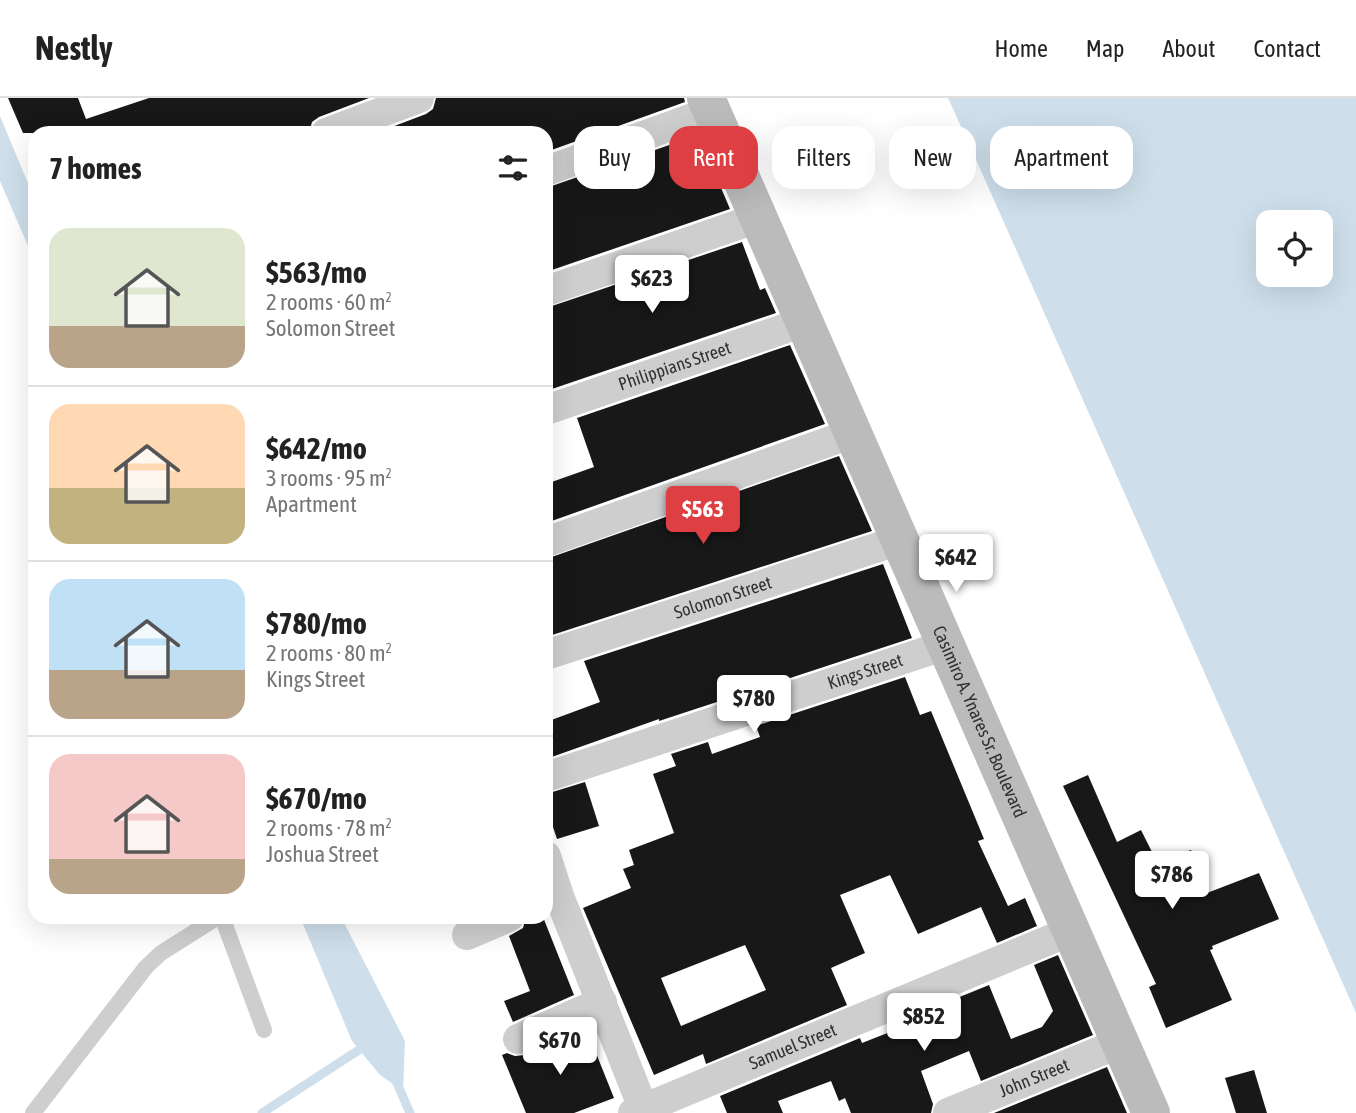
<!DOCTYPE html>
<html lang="en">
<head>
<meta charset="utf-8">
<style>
  :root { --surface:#fff; --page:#f2f2f2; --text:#222; --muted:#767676; --line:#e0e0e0; --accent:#dd3f42 }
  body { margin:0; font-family:"Asap Condensed",sans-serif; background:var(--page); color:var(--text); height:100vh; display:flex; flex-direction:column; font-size:26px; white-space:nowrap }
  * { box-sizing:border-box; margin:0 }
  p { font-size:23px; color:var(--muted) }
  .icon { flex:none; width:38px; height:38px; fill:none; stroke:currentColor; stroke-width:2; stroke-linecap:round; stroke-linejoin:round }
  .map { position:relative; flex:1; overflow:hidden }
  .sheet { position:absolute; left:28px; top:28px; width:525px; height:798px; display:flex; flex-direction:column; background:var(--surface); border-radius:21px; box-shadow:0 7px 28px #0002 }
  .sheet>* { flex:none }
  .guide { position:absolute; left:574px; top:28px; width:665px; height:63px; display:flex; gap:14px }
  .controls { position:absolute; left:1256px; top:112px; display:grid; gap:14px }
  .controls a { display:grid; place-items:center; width:77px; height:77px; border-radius:14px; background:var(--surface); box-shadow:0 7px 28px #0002; font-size:35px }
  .price { position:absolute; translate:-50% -60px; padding:0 16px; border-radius:7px; background:#fff; color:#222; font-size:23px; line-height:46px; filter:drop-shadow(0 2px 4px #0008) }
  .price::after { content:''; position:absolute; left:50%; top:42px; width:21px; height:16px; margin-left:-10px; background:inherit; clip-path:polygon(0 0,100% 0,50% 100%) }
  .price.active { background:var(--accent); color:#fff }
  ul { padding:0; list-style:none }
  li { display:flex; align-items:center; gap:21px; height:175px; padding:0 21px }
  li+li { border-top:2px solid var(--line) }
  li span { display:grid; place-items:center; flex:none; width:196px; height:140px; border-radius:21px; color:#555 }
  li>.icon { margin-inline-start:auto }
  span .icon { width:84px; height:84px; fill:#fffc; stroke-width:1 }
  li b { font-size:30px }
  h2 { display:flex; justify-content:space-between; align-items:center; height:84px; padding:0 21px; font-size:30px }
  .pill { padding:0 24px; border-radius:21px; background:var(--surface); box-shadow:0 7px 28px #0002; font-size:24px; line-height:63px }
  .pill.active { background:var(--accent); color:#fff }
  header { display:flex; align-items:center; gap:42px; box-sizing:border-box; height:98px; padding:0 35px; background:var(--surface); border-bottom:2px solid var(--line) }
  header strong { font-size:33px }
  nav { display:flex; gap:38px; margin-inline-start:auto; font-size:24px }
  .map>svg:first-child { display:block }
  .water { fill:#cedfeb; fill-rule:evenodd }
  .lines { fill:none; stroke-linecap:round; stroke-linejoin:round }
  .stream { stroke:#cedfeb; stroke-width:9 }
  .building { fill:#181818; fill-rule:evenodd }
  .lane { stroke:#cecece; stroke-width:16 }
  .street { stroke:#cecece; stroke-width:30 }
  .secondary { stroke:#bbb; stroke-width:38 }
  .labels { text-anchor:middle; stroke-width:7; stroke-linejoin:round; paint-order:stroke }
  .street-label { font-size:18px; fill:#313131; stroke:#fff }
</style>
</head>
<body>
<header>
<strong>Nestly</strong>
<nav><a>Home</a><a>Map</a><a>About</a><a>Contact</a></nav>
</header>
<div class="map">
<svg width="1356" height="1015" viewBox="0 0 1356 1015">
  <rect width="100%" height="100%" fill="#fff"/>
  <!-- water -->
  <g class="water">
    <path d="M948,0h408v915l-387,-869zM1321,124v53h-52v-53z"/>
    <polygon points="0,18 35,102 35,164 0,83"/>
    <polygon points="300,819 341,819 405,943 403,993 380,977 352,943"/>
  </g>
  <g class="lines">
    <!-- stream -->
    <g class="stream">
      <polyline points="394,978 410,1015"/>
      <polyline points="262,1015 368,946"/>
    </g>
  </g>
  <!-- building -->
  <g class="building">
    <polygon points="8,0 78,0 86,21 149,0 369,0 319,19 312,24 309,35 23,35"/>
    <polygon points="436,0 684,0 685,4 546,54 546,35 376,35 426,16 433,11"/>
    <polygon points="698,37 714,79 716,78 730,111 546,174 546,90"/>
    <polygon points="742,144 760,192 765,190 776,215 546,293 546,210"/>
    <polygon points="790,247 825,326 546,425 546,386 594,369 577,320"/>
    <polygon points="839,358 872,433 546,539 546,461"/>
    <polygon points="883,466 912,540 659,623 659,621 546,661 546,624 600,604 584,563"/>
    <path d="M905,579l15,38 11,-4 53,128 -6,2 30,65 17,-8 12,28 -40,17 -16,-36 -63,27 -28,-59 -50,20 25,58 -34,15 16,37 -141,59 -3,-10 -49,21 -71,-167 48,-20 -8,-19 11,-4 -5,-15 45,-17 -21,-59 23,-8 -5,-12 37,-12 4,12 48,-17 -4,-11zM745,847l21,45 -85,36 -20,-48z"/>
    <polygon points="1088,677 1117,744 1141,732 1157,764 1191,752 1207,795 1259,775 1279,821 1212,848 1213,851 1210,852 1232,902 1166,930 1149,889 1156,886 1063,688"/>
    <polygon points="585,684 599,728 557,741 546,708 546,696"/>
    <polygon points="526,819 543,819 574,897 513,924 504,903 530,893 509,838 523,830"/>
    <polygon points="1058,857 1093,937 981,983 969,953 921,973 933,1006 931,1015 851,1015 845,1000 839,1003 831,983 778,1003 783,1015 727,1015 720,998 860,940 862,945 890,934 942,911 940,907 989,887 1011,941 1042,929 1053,913 1034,867"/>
    <polygon points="586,930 614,1000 574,1015 526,1015 502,957 507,955 515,958 525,957"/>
    <polygon points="1107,969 1127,1015 994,1015"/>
    <polygon points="1254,972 1267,1015 1236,1015 1225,980"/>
  </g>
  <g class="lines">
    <!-- lane -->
    <g class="lane">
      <polyline points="222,819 264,932"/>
      <polyline points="33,1015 146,869 161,855 218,819"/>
    </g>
    <!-- street -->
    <g class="street">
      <polyline points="326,35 419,0"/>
      <polyline points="546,73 712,13"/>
      <polyline points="546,193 758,120"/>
      <path id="s1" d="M546,312l258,-88"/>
      <polyline points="546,444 853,335"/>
      <path id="s2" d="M546,557l354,-115"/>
      <path id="s3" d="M546,679l400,-132"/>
      <polyline points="546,758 559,798 645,1015"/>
      <polyline points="467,837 509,819"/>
      <polyline points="518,941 602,904"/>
      <path id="s4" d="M633,1015l438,-182"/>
      <path id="s5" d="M948,1015l172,-70"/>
    </g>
    <!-- secondary -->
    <path class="secondary" id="s6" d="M706,0l445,1015"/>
  </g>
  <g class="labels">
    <!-- street labels -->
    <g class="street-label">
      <text dy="6" stroke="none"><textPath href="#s1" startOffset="136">Philippians Street</textPath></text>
      <text dy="6" stroke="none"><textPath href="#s2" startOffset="186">Solomon Street</textPath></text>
      <text dy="6" stroke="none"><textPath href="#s3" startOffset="336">Kings Street</textPath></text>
      <text dy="6" stroke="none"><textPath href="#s6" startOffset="681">Casimiro A. Ynares Sr. Boulevard</textPath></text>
      <text dy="6" stroke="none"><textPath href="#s4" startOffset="173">Samuel Street</textPath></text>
      <text dy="6" stroke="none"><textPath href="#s5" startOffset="93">John Street</textPath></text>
    </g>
  </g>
</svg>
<div class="controls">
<a><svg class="icon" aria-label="locate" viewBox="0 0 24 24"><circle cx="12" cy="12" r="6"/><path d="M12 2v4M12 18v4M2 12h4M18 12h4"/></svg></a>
</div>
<b class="price" style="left:652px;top:217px">$623</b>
<b class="price active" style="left:703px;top:448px">$563</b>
<b class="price" style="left:956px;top:496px">$642</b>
<b class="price" style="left:754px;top:637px">$780</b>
<b class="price" style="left:1172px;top:813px">$786</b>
<b class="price" style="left:924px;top:955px">$852</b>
<b class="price" style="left:560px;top:979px">$670</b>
<div class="guide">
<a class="pill">Buy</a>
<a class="pill active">Rent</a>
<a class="pill">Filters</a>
<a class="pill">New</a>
<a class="pill">Apartment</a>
</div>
<section class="sheet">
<h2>7 homes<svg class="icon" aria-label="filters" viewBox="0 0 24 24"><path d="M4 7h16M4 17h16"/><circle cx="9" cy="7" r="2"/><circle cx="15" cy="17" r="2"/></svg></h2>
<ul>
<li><span style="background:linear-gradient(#dfe7d0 70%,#b9a48a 0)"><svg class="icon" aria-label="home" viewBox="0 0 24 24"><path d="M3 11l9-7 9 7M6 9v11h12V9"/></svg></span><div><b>$563/mo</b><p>2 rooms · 60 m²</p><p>Solomon Street</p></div></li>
<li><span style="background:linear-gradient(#ffd9b3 60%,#c2b280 0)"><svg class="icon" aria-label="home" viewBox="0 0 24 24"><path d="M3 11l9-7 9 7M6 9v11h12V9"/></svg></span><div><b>$642/mo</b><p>3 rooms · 95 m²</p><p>Apartment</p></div></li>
<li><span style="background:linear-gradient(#bfe0f5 65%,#b9a48a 0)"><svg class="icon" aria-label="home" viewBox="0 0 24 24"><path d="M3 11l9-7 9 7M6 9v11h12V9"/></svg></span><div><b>$780/mo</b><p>2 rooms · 80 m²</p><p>Kings Street</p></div></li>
<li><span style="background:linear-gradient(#f6c9c9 75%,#b9a48a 0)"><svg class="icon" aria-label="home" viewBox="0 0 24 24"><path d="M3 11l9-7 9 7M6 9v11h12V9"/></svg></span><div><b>$670/mo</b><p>2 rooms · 78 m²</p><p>Joshua Street</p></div></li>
</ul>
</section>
</div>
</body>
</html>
